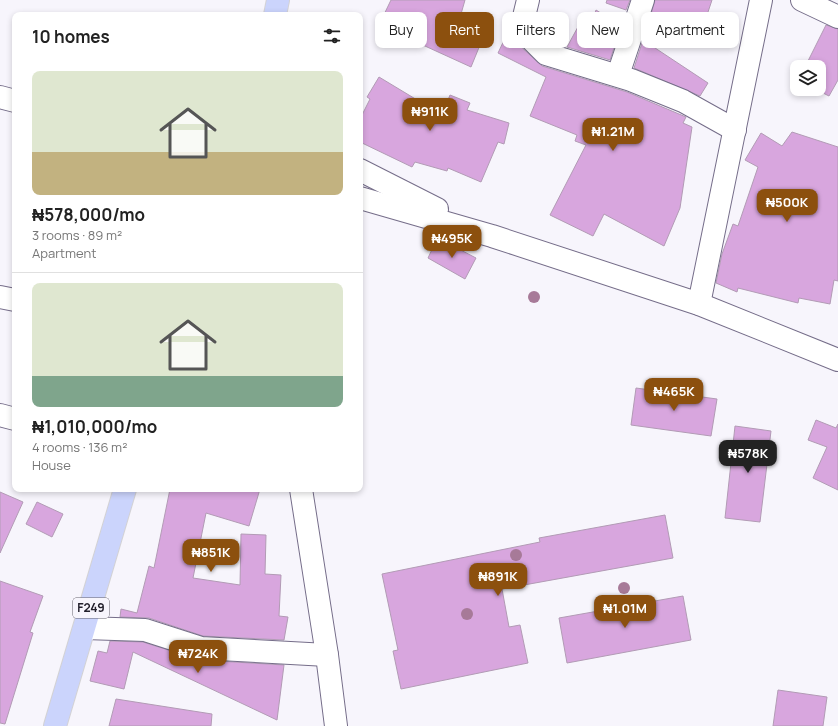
<!DOCTYPE html>
<html lang="en">
<head>
<meta charset="utf-8">
<style>
  :root { --surface:#fff; --page:#f2f2f2; --text:#222; --muted:#767676; --line:#e0e0e0; --accent:#8c500e }
  body { margin:0; font-family:Manrope,sans-serif; background:var(--page); color:var(--text); height:100vh; display:flex; flex-direction:column; font-size:15px; white-space:nowrap }
  * { box-sizing:border-box; margin:0 }
  p { font-size:13px; color:var(--muted) }
  .icon { flex:none; width:22px; height:22px; fill:none; stroke:currentColor; stroke-width:2; stroke-linecap:round; stroke-linejoin:round }
  .map { position:relative; flex:1; overflow:hidden }
  .sheet { position:absolute; left:12px; top:12px; width:351px; height:480px; display:flex; flex-direction:column; background:var(--surface); border-radius:8px; box-shadow:0 2px 6px #0003 }
  .sheet>* { flex:none }
  .top-card { position:absolute; left:375px; top:12px; width:380px; height:36px; display:flex; gap:8px }
  .controls { position:absolute; left:790px; top:60px; display:grid; gap:8px }
  .controls a { display:grid; place-items:center; width:36px; height:36px; border-radius:8px; background:var(--surface); box-shadow:0 2px 6px #0003; font-size:20px }
  .price { position:absolute; translate:-50% -34px; padding:0 9px; border-radius:8px; background:var(--accent); color:#fff; font-size:13px; line-height:26px; filter:drop-shadow(0 1px 2px #0008) }
  .price::after { content:''; position:absolute; left:50%; top:24px; width:12px; height:9px; margin-left:-6px; background:inherit; clip-path:polygon(0 0,100% 0,50% 100%) }
  .price.selected { background:#222; color:#fff }
  ul { padding:0; list-style:none }
  li { display:grid; align-content:center; gap:8px; height:212px; padding:0 20px }
  li+li { border-top:1px solid var(--line) }
  li span { display:grid; place-items:center; height:124px; border-radius:8px; color:#555 }
  li>.icon { margin-inline-start:auto }
  span .icon { width:72px; height:72px; fill:#fffc; stroke-width:1 }
  li b { font-size:17px }
  h2 { display:flex; justify-content:space-between; align-items:center; height:48px; padding:0 20px; font-size:17px }
  .pill { padding:0 14px; border-radius:8px; background:var(--surface); box-shadow:0 2px 6px #0003; font-size:14px; line-height:36px }
  .pill.selected { background:var(--accent); color:#fff }
  .map>svg:first-child { display:block }
  .building { fill:#d8a6de; stroke:#b29bb5 }
  .lines { fill:none; stroke-linecap:round; stroke-linejoin:round }
  .minor-casing { stroke:#756d89; stroke-width:24 }
  .tertiary-casing { stroke:#756d89; stroke-width:24 }
  .primary-casing { stroke:#d3d2d5; stroke-width:24 }
  .minor { stroke:#fff; stroke-width:22 }
  .tertiary { stroke:#fff; stroke-width:22 }
  .primary { stroke:#cbd4fc; stroke-width:22 }
  .tree { fill:#a77a98 }
  .labels { text-anchor:middle; stroke-width:4; stroke-linejoin:round; paint-order:stroke }
  .shield { fill:#f7f5fc; stroke:#63606a; stroke-width:1 }
  .shield-label { font-size:12px; font-weight:bold; fill:#23202c }
</style>
</head>
<body>
<div class="map">
<svg width="838" height="726" viewBox="0 0 838 726">
  <rect width="100%" height="100%" fill="#f7f5fc"/>
  <!-- building -->
  <g class="building">
    <polygon points="391,0 465,0 455,35 480,45 471,67 414,41 413,44 378,27"/>
    <polygon points="607,0 630,0 626,10 606,3"/>
    <polygon points="655,0 712,0 700,36 650,18"/>
    <polygon points="596,10 621,26 610,60 567,47 579,25 589,30"/>
    <polygon points="826,25 838,29 838,80 829,96 815,89 819,89 819,67 805,67"/>
    <polygon points="507,34 542,66 627,92 686,117 683,123 692,127 680,208 664,246 604,214 593,236 550,215 586,145 575,141 577,135 530,116 546,77 498,53"/>
    <polygon points="643,40 708,83 700,96 634,68"/>
    <polygon points="379,77 442,115 450,95 470,103 467,110 509,123 504,144 498,142 481,182 448,168 447,171 415,162 412,167 360,142 360,119 370,99 367,97"/>
    <polygon points="792,132 838,147 838,281 834,280 830,304 799,298 798,303 738,288 737,292 716,283 722,254 733,224 738,226 758,167 745,160 761,133 782,146"/>
    <polygon points="436,241 452,249 453,246 476,258 465,279 428,258"/>
    <polygon points="636,388 717,399 711,436 631,425"/>
    <polygon points="816,420 836,428 838,424 838,490 813,478 827,447 808,440"/>
    <polygon points="735,426 771,431 760,522 725,518"/>
    <polygon points="170,489 260,489 249,526 206,513 193,578 240,585 241,534 266,535 265,574 281,575 279,616 288,617 284,640 203,636 149,618 120,617 121,609 137,613 149,566 154,568"/>
    <polygon points="0,492 23,502 0,553"/>
    <polygon points="37,502 63,514 52,537 26,524"/>
    <polygon points="665,515 673,558 502,589 509,627 520,625 528,663 401,689 393,651 398,650 382,574 540,542 539,538"/>
    <polygon points="0,581 43,596 30,632 33,633 5,724 0,723"/>
    <polygon points="683,596 691,640 567,663 559,618"/>
    <polygon points="110,641 143,642 200,660 284,665 277,720 133,652 124,689 90,681 98,651 107,653"/>
    <polygon points="778,690 827,697 823,726 773,726"/>
    <polygon points="116,699 212,714 211,726 109,726"/>
  </g>
  <g class="lines">
    <!-- minor casing -->
    <g class="minor-casing">
      <g id="minor">
        <polyline points="528,0 521,29 546,54 631,80 683,101 735,130"/>
        <polyline points="802,0 838,17"/>
        <polyline points="618,75 643,0"/>
        <polyline points="0,297 15,300"/>
        <polyline points="699,304 761,0"/>
        <polyline points="0,415 15,419"/>
        <polyline points="301,489 327,655 336,726"/>
        <polyline points="85,628 145,630 201,648 327,655"/>
      </g>
    </g>
    <!-- tertiary casing -->
    <g class="tertiary-casing">
      <g id="tertiary">
        <polyline points="0,97 15,101"/>
        <polyline points="360,170 437,209"/>
        <polyline points="360,198 492,236 699,304 838,360"/>
      </g>
    </g>
    <!-- primary casing -->
    <g class="primary-casing">
      <g id="primary">
        <polyline points="275,15 278,0"/>
        <polyline points="55,726 125,489"/>
      </g>
    </g>
    <!-- minor -->
    <use href="#minor" class="minor"/>
    <!-- tertiary -->
    <use href="#tertiary" class="tertiary"/>
    <!-- primary -->
    <use href="#primary" class="primary"/>
  </g>
  <!-- trees -->
  <g class="tree">
    <circle cx="534" cy="297" r="6"/>
    <circle cx="516" cy="555" r="6"/>
    <circle cx="624" cy="588" r="6"/>
    <circle cx="467" cy="614" r="6"/>
  </g>
  <g class="labels">
    <!-- shield labels -->
    <rect class="shield" x="73" y="598" width="36" height="20" rx="3"/>
    <g class="shield-label">
      <text x="91" y="612">F249</text>
    </g>
  </g>
</svg>
<div class="controls">
<a><svg class="icon" aria-label="layers" viewBox="0 0 24 24"><path d="M12 4l9 5-9 5-9-5zM3 14l9 5 9-5"/></svg></a>
</div>
<b class="price" style="left:430px;top:132px">₦911K</b>
<b class="price" style="left:613px;top:152px">₦1.21M</b>
<b class="price" style="left:787px;top:223px">₦500K</b>
<b class="price" style="left:452px;top:259px">₦495K</b>
<b class="price" style="left:674px;top:412px">₦465K</b>
<b class="price selected" style="left:748px;top:474px">₦578K</b>
<b class="price" style="left:211px;top:573px">₦851K</b>
<b class="price" style="left:498px;top:597px">₦891K</b>
<b class="price" style="left:625px;top:629px">₦1.01M</b>
<b class="price" style="left:198px;top:674px">₦724K</b>
<div class="top-card">
<a class="pill">Buy</a>
<a class="pill selected">Rent</a>
<a class="pill">Filters</a>
<a class="pill">New</a>
<a class="pill">Apartment</a>
</div>
<section class="sheet">
<h2>10 homes<svg class="icon" aria-label="filters" viewBox="0 0 24 24"><path d="M4 7h16M4 17h16"/><circle cx="9" cy="7" r="2"/><circle cx="15" cy="17" r="2"/></svg></h2>
<ul>
<li><span style="background:linear-gradient(#dfe7d0 65%,#c2b280 0)"><svg class="icon" aria-label="home" viewBox="0 0 24 24"><path d="M3 11l9-7 9 7M6 9v11h12V9"/></svg></span><div><b>₦578,000/mo</b><p>3 rooms · 89 m²</p><p>Apartment</p></div></li>
<li><span style="background:linear-gradient(#dfe7d0 75%,#7fa58c 0)"><svg class="icon" aria-label="home" viewBox="0 0 24 24"><path d="M3 11l9-7 9 7M6 9v11h12V9"/></svg></span><div><b>₦1,010,000/mo</b><p>4 rooms · 136 m²</p><p>House</p></div></li>
</ul>
</section>
</div>
</body>
</html>
